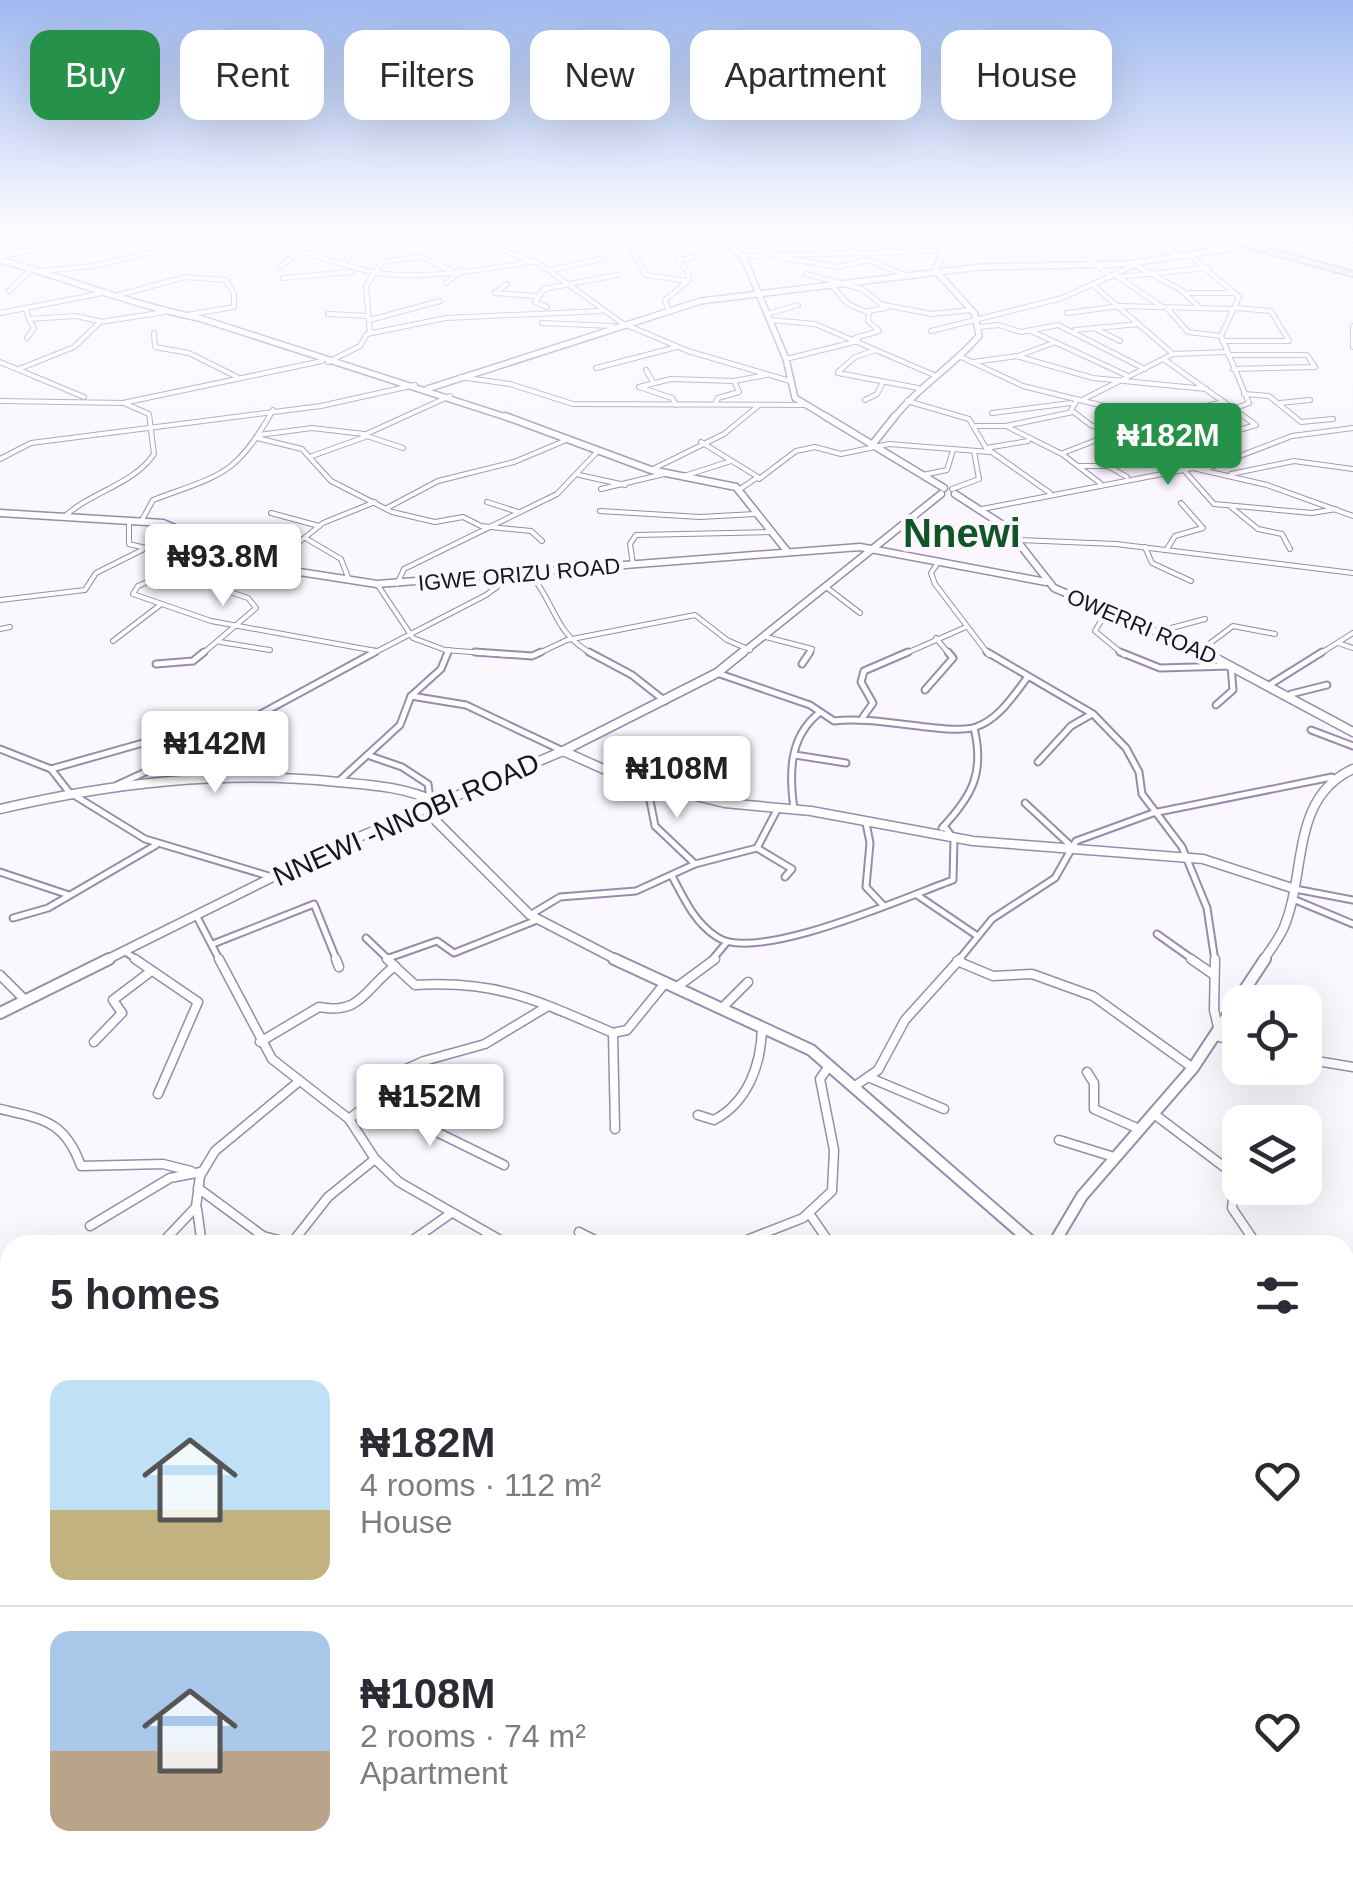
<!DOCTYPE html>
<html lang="en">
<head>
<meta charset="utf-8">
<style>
  :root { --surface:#fff; --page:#f2f2f3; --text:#2b2b33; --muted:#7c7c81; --line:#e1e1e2; --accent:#269148 }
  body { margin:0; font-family:Helvetica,sans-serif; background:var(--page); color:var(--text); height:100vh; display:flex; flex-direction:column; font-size:38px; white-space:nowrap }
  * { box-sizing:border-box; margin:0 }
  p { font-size:32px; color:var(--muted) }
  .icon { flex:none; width:55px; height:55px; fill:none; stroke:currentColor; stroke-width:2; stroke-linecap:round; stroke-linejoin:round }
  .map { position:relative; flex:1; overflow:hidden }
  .panel { position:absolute; left:0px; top:1235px; width:1355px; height:642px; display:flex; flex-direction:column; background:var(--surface); border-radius:30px 30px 0 0; box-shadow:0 10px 40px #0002 }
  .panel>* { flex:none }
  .hud { position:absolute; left:30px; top:30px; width:1295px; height:90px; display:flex; gap:20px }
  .buttons { position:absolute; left:1222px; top:985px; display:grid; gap:20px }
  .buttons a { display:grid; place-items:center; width:100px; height:100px; border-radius:20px; background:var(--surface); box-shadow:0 10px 40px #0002; font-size:50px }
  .price { position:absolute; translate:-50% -85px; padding:0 22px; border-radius:10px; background:#fff; color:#222; font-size:32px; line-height:65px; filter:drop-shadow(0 2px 5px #0008) }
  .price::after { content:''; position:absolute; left:50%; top:60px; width:30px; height:22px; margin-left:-15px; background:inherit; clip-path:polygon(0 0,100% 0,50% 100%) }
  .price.on { background:var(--accent); color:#fff }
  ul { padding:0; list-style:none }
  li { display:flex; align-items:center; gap:30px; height:250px; padding:0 50px }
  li+li { border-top:2px solid var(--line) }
  li span { display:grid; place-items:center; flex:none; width:280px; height:200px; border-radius:20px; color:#555 }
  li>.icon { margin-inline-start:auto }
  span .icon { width:120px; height:120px; fill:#fffc; stroke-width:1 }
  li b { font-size:42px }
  h2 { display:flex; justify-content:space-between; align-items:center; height:120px; padding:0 50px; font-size:42px }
  .chip { padding:0 35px; border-radius:20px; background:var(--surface); box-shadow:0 10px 40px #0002; font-size:35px; line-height:90px }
  .chip.on { background:var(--accent); color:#fff }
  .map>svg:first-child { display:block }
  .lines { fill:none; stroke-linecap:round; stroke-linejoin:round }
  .street-far3-casing { stroke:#978cad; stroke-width:6 }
  .street-far2-casing { stroke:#978cad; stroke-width:9 }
  .street-far1-casing { stroke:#978cad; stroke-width:11 }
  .street-casing { stroke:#978cad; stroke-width:14 }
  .secondary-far4-casing { stroke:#978cad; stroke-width:8 }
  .secondary-far3-casing { stroke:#978cad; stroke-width:9 }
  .secondary-far2-casing { stroke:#978cad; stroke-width:11 }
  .secondary-far1-casing { stroke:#978cad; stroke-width:14 }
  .secondary-casing { stroke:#978cad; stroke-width:18 }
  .primary-casing { stroke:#8777a8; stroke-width:8 }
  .street-far3 { stroke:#fff; stroke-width:4 }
  .street-far2 { stroke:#fff; stroke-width:5 }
  .street-far1 { stroke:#fff; stroke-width:8 }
  .street { stroke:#fff; stroke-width:10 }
  .secondary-far4 { stroke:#fff; stroke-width:5 }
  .secondary-far3 { stroke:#fff; stroke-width:6 }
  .secondary-far2 { stroke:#fff; stroke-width:8 }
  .secondary-far1 { stroke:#fff; stroke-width:10 }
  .secondary { stroke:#fff; stroke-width:14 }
  .primary { stroke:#dccef7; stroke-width:5 }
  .labels { text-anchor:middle; stroke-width:9; stroke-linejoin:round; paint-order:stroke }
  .far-street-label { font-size:22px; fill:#17131f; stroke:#faf7ff }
  .street-label { font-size:28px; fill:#17131f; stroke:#faf7ff }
  .far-town-label { font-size:40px; font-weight:bold; fill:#115527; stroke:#faf7ff }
</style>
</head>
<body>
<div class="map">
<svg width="1353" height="1877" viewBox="0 0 1353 1877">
  <rect width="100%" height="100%" fill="#faf7ff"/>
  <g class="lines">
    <!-- street-far3 casing -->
    <g class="street-far3-casing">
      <g id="street-far3">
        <path d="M232,237c50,3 93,25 141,35 42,9 119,-3 161,-11"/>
        <polyline points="468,237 540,264 622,323 688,351 790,381"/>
        <polyline points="505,237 530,245 522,253"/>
        <polyline points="840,237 836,240 854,252"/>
        <polyline points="976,237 994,240"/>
        <polyline points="1065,237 1111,277"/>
        <polyline points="1137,237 1181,255"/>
        <polyline points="23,241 110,237"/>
        <polyline points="728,242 786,237"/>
        <polyline points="946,242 1021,242"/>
        <polyline points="374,246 366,240 378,237"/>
        <polyline points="1253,247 1301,238 1353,245"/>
        <polyline points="232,249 244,238"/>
        <polyline points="1189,255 1239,297 1221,336 1249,403 1236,408"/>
        <polyline points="0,256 62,245"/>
        <polyline points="312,256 319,237"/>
        <polyline points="743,256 941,251"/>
        <polyline points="784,258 839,267 867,260"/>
        <polyline points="865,259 908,276"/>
        <polyline points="343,263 353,253 404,237"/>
        <polyline points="1135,265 1181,290 1199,307"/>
        <polyline points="279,267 298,253"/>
        <polyline points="551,270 602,259"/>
        <polyline points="42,271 94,266 157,251"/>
        <polyline points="806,274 862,289 886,308 868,311"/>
        <polyline points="1117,277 1208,268"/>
        <polyline points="1118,277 1161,306"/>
        <polyline points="283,278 352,272"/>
        <polyline points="689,280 688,271 678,261 693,257"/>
        <polyline points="446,283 462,270"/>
        <polyline points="507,284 495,293 536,296"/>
        <polyline points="1093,285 1172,353"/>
        <polyline points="833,287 848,304 869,313 868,321 879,331 855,338"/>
        <polyline points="9,291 33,268"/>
        <polyline points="1188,293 1235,293"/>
        <polyline points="119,295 185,277 226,280 234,294 234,307 187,315"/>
        <polyline points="884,305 932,314 972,310"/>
        <polyline points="547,307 535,302 544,289 617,275"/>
        <polyline points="1167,308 1188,332 1221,336"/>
        <polyline points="26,309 29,319 76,316 99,321"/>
        <polyline points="668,309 665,300 688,281 646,275 632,251 669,237"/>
        <polyline points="0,313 108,292"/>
        <polyline points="1067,313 1120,306 1234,309"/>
        <polyline points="328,314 368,316"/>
        <polyline points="768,314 798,305"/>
        <polyline points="370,320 440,301"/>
        <polyline points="770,320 815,324 934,375"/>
        <polyline points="542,323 613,326"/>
        <polyline points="1353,326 1353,347"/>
        <polyline points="980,327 999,325 1021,332 1058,325 1145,369"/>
        <polyline points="1094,328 1120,341"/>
        <polyline points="1075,330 1139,324"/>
        <polyline points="931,331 1062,298 1135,265"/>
        <polyline points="1031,331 1128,376"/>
        <polyline points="154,333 155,347 189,353 237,377"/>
        <polyline points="370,333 366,286 382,262 420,257 450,270"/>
        <polyline points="27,338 34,328 29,319"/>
        <polyline points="1222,341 1289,341 1271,311 1236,308"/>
        <polyline points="1228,355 1307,355 1315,367 1233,369"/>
        <polyline points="1016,356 1093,378 1206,389"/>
        <polyline points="961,357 1023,386 1136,414 1154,425 1164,448 1190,466"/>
        <polyline points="786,359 858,341"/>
        <polyline points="0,362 84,397"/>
        <polyline points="328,362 360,346 367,334 446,318 601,311"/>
        <polyline points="973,362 1018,356 1053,343"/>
        <polyline points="596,368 677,347"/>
        <polyline points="19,369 74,347 100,322 165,312"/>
        <polyline points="646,370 653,382"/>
        <polyline points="838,372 855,357 876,350"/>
        <polyline points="838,373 918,388"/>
        <polyline points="460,377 510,384 573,404 804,405"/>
        <polyline points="639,387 671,379 734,381"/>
        <polyline points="639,387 672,398 676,405"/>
        <polyline points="1244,394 1269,396 1301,422 1333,419"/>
        <polyline points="1084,399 1173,354 1226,352"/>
        <polyline points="865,400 877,394 882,384"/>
        <polyline points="1077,400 1071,410 1092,426 1148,422"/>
        <polyline points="0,401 123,403 322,361"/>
        <polyline points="907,401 969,419 986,448 1050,493"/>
        <polyline points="1280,403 1310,400"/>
        <polyline points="715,404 718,398 739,392 734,381 766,375"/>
        <polyline points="992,413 1071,403"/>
        <polyline points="1149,420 1223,402"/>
        <polyline points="976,426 1006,426 1073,412"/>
        <polyline points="1006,426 1062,454 1100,483"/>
        <polyline points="1158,430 1196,429 1215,437 1256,425 1165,360"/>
        <polyline points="259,435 312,428 364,434"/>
        <polyline points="257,438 302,449 331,481 392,512 435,522 463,517 481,526 531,531 542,541"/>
        <polyline points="701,442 758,477 740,489"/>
        <polyline points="403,448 364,435 450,396"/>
        <polyline points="986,448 1028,441"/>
        <polyline points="1063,453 1107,436 1106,427"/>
        <polyline points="312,456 365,437"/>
        <polyline points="0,459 31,443 321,406 415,385"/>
        <polyline points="1079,466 1108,466 1127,477"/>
        <polyline points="1182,468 1214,504 1312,513 1336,509"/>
        <polyline points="1206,469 1292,436 1353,428"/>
        <polyline points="651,470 724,434 758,406"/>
        <polyline points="1231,474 1294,461 1353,469"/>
        <polyline points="579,475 625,485"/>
        <polyline points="923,475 947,470 953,450"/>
        <polyline points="681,477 731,461"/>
        <polyline points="759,479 796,451 815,447 841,454 889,444 990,452"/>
        <polyline points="601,489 664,474"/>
        <polyline points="952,489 979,479 974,451"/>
        <polyline points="487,502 518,512"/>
        <polyline points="1231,507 1258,529 1282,534 1290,549"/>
        <polyline points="387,508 438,481 514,462 564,441"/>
        <polyline points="982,509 1193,468 1267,485 1353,516"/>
        <polyline points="600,511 700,517 755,514"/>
        <polyline points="271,513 319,526"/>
        <path d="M64,517c28,-26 69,-32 90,-63l-5,-40 -23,-10"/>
        <polyline points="129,520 129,544 162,552 185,566 138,586 133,594 211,621 376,651"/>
        <path d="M142,520l11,-20c69,-26 82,-23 120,-90"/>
        <polyline points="307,539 341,559 349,580"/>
        <polyline points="1019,540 1116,544 1353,573"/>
        <polyline points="1145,547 1152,563 1191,581"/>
        <polyline points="1167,549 1175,536 1203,528 1181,503"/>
        <polyline points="939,561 931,573 935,584 989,655"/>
        <polyline points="633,564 630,544 636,535 770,532"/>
        <polyline points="268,567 323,523 375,502"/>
        <polyline points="182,569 183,576 248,598 256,608 201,655"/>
        <path d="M529,572c29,35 23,60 65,83"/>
        <polyline points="377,584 413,638 445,650 511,655"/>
        <polyline points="397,584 404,569 557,494 596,453"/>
        <polyline points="826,587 860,613"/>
        <polyline points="0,600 85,590 96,573 142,550"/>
        <polyline points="1107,611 1095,631 1124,655"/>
        <polyline points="0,629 10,627"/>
        <polyline points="1160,631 1205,619"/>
        <polyline points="766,637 812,649 808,655"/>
        <polyline points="936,638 950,655"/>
        <polyline points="113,641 160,605"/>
        <polyline points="220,642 270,650"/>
        <polyline points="1338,643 1353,648"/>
        <polyline points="1201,650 1233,626 1275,634"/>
        <polyline points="370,655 486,595 497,587 500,574"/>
        <polyline points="447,655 449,650"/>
        <polyline points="535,655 567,640 695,615 727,640 750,650"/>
        <polyline points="902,655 966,627"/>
        <polyline points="1318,655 1353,633"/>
      </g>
    </g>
    <!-- street-far2 casing -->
    <g class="street-far2-casing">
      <g id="street-far2">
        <polyline points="475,652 532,656 541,652"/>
        <polyline points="589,652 632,675 665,701"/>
        <polyline points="987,652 1093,714 1126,748 1139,772 1142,794 1182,847 1207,908 1215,961"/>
        <polyline points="1120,652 1160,668 1231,666"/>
        <polyline points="156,664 193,661 204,652"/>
        <polyline points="802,664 810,652"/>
        <path d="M717,673l93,32 24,16c40,-6 115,15 142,6 23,-8 37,-31 51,-49"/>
        <polyline points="1271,684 1322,652"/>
        <polyline points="925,690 953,658 948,652"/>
        <polyline points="1291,694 1327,685"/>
        <polyline points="411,696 466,705 563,751"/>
        <polyline points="1216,705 1233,690 1231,666"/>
        <polyline points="863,717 873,703 861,682 864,671 908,652"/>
        <polyline points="1311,730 1353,746"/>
        <polyline points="0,749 51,769 69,792 145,839 272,877"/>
        <polyline points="795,755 846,763"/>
        <polyline points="370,756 402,767 428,784 430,799"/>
        <polyline points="1038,762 1071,726 1092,714"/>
        <polyline points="51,769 203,726 231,730"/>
        <polyline points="339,781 400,725 411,696 441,669 448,652"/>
        <polyline points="117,785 198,748 375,652"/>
        <polyline points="647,785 655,826 695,864"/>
        <polyline points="1025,803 1070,845"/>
        <path d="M794,809c-5,-36 -5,-72 25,-96"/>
        <polyline points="866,823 870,843 866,887 883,905"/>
        <path d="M942,828c30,-32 43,-55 32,-100"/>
        <polyline points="757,848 792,869 785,877"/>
        <polyline points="0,872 69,895"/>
        <path d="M672,876c12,23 23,47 45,61 40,27 191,-41 236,-57l1,-41 -10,-13"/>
        <polyline points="1295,889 1353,900"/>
        <polyline points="917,895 976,935"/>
        <polyline points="1293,899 1353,924"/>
        <polyline points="196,915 220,961"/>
        <polyline points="530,915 560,897 636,891 695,864 757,848 778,808"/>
        <polyline points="13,918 48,908 156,845"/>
        <polyline points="1157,934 1195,961"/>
        <polyline points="366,938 390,961"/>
        <polyline points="213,944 314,904 337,961"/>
        <polyline points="124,951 139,961"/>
        <polyline points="386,959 437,941 454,953 537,920"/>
        <polyline points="711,961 727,942"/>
        <polyline points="958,961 992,919 1055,878 1076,841 1153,813 1332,777"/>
      </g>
    </g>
    <!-- street-far1 casing -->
    <g class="street-far1-casing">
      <g id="street-far1">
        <polyline points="135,959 198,1002 158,1094"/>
        <polyline points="219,959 272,1059 349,1119 375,1159 399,1182 509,1245"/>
        <polyline points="336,959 339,967"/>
        <path d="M387,959l28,26c84,-5 123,16 198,48l14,-3 39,-48"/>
        <polyline points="1191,959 1214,975"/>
        <polyline points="1215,959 1214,1010 1219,1031"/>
        <polyline points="957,961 993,976 1032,974 1093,996 1193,1068"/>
        <polyline points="0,975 24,999"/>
        <polyline points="677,987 715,959"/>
        <polyline points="722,1008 748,982"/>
        <polyline points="613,1033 615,1129"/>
        <polyline points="1216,1036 1240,1043"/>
        <polyline points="94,1042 122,1013 113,1000 150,972"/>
        <path d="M260,1042l59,-35c43,8 46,-19 76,-41"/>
        <polyline points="1305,1059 1353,1067"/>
        <polyline points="1087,1072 1094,1083 1094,1109 1139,1129"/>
        <polyline points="868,1077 944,1109"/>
        <polyline points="855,1086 878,1070 905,1020 960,959"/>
        <polyline points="367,1105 400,1114 504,1165"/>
        <path d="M0,1109c43,10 65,12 81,57l82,-2 28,7"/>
        <polyline points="1154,1114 1231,1172 1235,1182 1232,1208 1257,1245"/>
        <path d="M698,1115l16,5c34,-18 47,-55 48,-92"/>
        <polyline points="349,1119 367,1105 384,1079 424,1061 485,1044 548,1006"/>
        <polyline points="1059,1140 1114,1157"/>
        <polyline points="198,1188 263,1236 298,1245"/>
        <polyline points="197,1209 202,1245"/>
        <polyline points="811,1216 831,1245"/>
        <polyline points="90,1226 170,1178 201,1172"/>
        <polyline points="579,1232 605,1245"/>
        <polyline points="291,1244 328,1197 375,1159"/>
        <polyline points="160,1245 196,1207 200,1176 215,1151 297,1083"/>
        <polyline points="406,1245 450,1214"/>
        <polyline points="734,1245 803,1218 832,1191 834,1150 820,1079 829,1066"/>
        <polyline points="1345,1292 1353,1301"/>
      </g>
    </g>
    <!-- street casing -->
    <g class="street-casing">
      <g id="street">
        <polyline points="0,1433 10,1427"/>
        <polyline points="1345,1500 1353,1497"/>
        <polyline points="1345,1531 1353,1540"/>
        <polyline points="1018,1868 1028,1877"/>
        <polyline points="7,1877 13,1868"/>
        <polyline points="243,1877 251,1868"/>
        <polyline points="525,1877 528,1868"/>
      </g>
    </g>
    <!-- secondary-far4 casing -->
    <g class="secondary-far4-casing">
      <g id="secondary-far4">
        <polyline points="719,237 743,256 786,359 795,398 830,419"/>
        <path d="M0,260c67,18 132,45 199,58l313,101"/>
        <polyline points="427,389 701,301 980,267 1127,264 1225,249 1255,237"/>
        <path d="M893,419c25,-32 59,-52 86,-83l-4,-22 -40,-44 15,-33"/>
      </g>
    </g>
    <!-- secondary-far3 casing -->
    <g class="secondary-far3-casing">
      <g id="secondary-far3">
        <polyline points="505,416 651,470 736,487 787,551"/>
        <polyline points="825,416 944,488"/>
        <polyline points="872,445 895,416"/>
        <polyline points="955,494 1006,527 1054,588 1210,655"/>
        <polyline points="0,513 163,523 267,567 377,584 860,547 1046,582"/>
        <polyline points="740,655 941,494"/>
      </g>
    </g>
    <!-- secondary-far2 casing -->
    <g class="secondary-far2-casing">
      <g id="secondary-far2">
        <polyline points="1204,652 1353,732"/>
        <polyline points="563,751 626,779 725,803 811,811 973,841 1203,859 1295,889"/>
        <polyline points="423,808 530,915 619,961"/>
        <path d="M0,809c112,-26 223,-39 338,-27 33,3 68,5 98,20"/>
        <polyline points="104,961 321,853 563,751 717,673 743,652"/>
        <path d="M1263,961c7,-11 16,-22 21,-34 23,-55 6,-129 69,-158"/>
      </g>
    </g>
    <!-- secondary-far1 casing -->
    <g class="secondary-far1-casing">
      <g id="secondary-far1">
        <polyline points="614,959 811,1050 1035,1245"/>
        <polyline points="0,1013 109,959"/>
        <polyline points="1053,1245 1082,1196 1193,1068 1265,959"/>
      </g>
    </g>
    <!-- secondary casing -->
    <g class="secondary-casing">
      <g id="secondary">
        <polyline points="0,1635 10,1648"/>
        <polyline points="536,1868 569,1877"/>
        <polyline points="736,1877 740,1868"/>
      </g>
    </g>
    <!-- primary casing -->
    <g class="primary-casing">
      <g id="primary">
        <polyline points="1217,237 1353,274"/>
        <polyline points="0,242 48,237"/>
      </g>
    </g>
    <!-- street-far3 -->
    <use href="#street-far3" class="street-far3"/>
    <!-- street-far2 -->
    <use href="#street-far2" class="street-far2"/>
    <!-- street-far1 -->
    <use href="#street-far1" class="street-far1"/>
    <!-- street -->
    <use href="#street" class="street"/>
    <!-- secondary-far4 -->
    <use href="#secondary-far4" class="secondary-far4"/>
    <!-- secondary-far3 -->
    <use href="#secondary-far3" class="secondary-far3"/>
    <!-- secondary-far2 -->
    <use href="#secondary-far2" class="secondary-far2"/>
    <!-- secondary-far1 -->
    <use href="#secondary-far1" class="secondary-far1"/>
    <!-- secondary -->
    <use href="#secondary" class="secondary"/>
    <!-- primary -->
    <use href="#primary" class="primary"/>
  </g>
  <!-- sky -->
  <linearGradient id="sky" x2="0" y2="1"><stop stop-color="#a0baf0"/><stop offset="0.47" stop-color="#fdfbff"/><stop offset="1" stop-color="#fdfbff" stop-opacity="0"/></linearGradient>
  <rect width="1353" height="499" fill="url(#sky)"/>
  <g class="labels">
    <!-- far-street labels -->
    <g class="far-street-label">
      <text transform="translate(519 574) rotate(-5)" y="8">IGWE ORIZU ROAD</text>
      <text transform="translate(1142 626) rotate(23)" y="8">OWERRI ROAD</text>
    </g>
    <!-- street labels -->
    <g class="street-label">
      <text transform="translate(406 819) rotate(-24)" y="10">NNEWI -NNOBI ROAD</text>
    </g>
    <!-- far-town labels -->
    <g class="far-town-label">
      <text x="962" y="547">Nnewi</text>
    </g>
  </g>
</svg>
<div class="buttons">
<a><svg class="icon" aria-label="locate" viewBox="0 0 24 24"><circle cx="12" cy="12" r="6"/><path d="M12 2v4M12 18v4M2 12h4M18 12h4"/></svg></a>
<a><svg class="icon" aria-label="layers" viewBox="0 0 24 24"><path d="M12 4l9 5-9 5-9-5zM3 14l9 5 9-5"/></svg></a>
</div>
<b class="price on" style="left:1168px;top:488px">₦182M</b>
<b class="price" style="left:223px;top:609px">₦93.8M</b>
<b class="price" style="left:215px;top:796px">₦142M</b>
<b class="price" style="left:677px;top:821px">₦108M</b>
<b class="price" style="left:430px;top:1149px">₦152M</b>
<div class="hud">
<a class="chip on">Buy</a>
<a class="chip">Rent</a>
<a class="chip">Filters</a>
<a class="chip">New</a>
<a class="chip">Apartment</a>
<a class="chip">House</a>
</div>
<section class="panel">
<h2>5 homes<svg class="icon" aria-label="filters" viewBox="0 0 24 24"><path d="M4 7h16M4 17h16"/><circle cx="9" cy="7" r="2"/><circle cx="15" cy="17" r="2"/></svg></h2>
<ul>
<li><span style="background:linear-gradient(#bfe0f5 65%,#c2b280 0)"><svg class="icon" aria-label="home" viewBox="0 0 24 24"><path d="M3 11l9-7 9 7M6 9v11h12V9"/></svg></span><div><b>₦182M</b><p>4 rooms · 112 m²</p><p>House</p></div><svg class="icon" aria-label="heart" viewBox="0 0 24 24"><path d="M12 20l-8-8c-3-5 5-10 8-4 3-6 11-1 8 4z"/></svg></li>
<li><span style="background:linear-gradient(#a9c7e8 60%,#b9a48a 0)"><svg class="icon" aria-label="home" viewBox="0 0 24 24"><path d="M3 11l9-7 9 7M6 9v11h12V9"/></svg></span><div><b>₦108M</b><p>2 rooms · 74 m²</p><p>Apartment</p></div><svg class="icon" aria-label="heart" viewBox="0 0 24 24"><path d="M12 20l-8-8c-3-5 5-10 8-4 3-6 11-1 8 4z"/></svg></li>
</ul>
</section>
</div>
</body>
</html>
